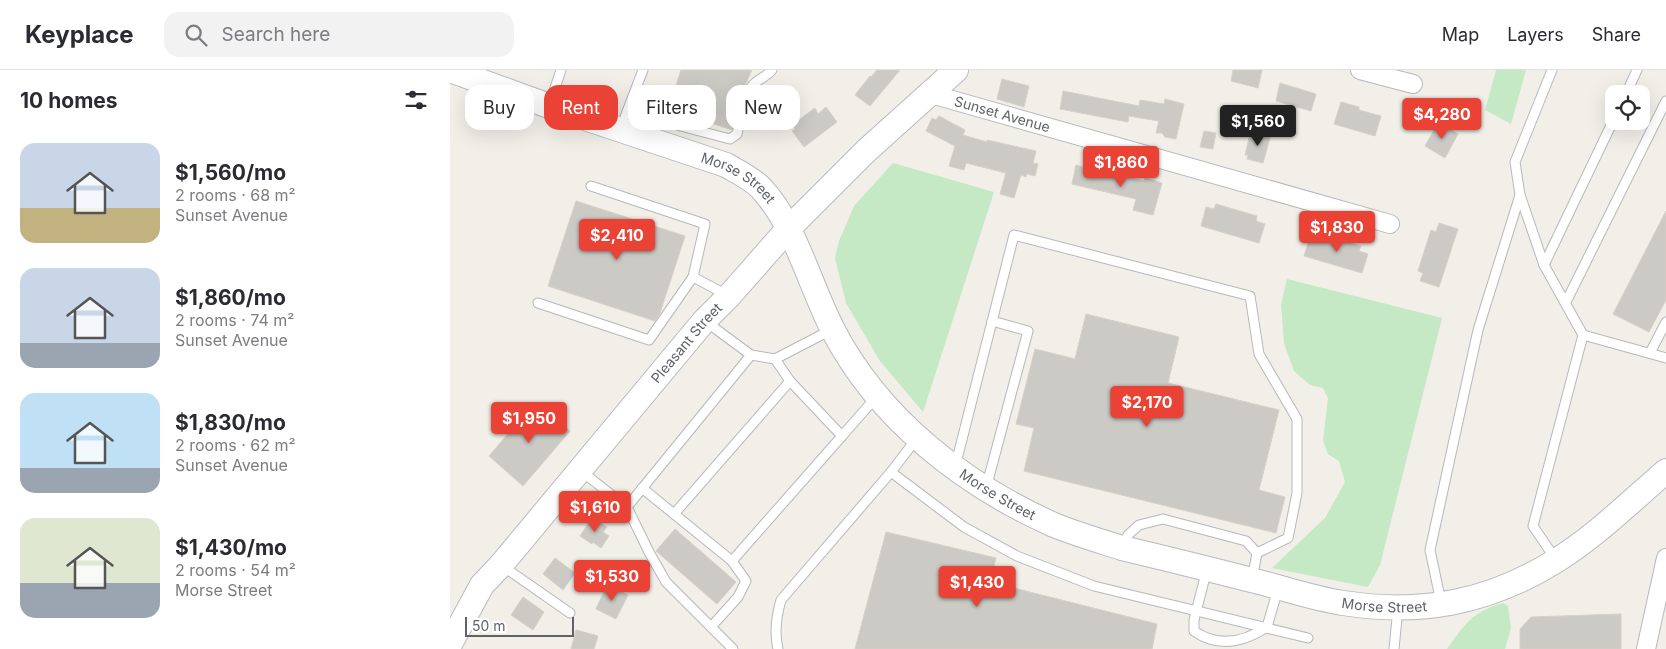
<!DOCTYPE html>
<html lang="en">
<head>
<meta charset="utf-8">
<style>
  :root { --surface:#fff; --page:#f2f2f3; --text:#2b2b33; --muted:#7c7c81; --line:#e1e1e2; --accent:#ea4335 }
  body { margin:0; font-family:Inter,sans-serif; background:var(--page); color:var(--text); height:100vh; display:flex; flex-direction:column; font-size:19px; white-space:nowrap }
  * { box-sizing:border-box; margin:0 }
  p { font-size:16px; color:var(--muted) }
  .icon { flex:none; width:28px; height:28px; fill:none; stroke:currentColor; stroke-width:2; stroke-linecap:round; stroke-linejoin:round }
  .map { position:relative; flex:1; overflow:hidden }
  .details { display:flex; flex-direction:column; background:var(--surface); width:450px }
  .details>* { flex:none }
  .banner { position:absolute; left:15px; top:15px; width:475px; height:45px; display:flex; gap:10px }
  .tools { position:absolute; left:1155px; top:15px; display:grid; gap:10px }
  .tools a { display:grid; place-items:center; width:45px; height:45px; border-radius:10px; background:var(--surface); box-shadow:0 5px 20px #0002; font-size:25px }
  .scale { position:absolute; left:15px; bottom:12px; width:109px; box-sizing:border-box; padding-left:5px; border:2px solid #5f6368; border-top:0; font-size:14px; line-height:18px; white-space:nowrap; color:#5f6368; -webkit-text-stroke:4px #fff; paint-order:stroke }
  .price { position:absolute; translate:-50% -42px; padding:0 11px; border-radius:5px; background:var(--accent); color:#fff; font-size:16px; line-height:32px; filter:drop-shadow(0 1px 2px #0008) }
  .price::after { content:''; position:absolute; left:50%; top:30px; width:15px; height:11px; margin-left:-8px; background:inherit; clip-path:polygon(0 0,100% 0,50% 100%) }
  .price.selected { background:#222; color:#fff }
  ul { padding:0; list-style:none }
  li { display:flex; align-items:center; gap:15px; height:125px; padding:0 20px }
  li span { display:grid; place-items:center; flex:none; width:140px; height:100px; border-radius:15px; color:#555 }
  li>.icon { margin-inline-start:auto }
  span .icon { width:60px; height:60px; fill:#fffc; stroke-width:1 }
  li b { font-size:21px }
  h2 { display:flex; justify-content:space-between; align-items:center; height:60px; padding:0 20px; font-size:21px }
  .tag { padding:0 18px; border-radius:15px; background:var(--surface); box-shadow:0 5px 20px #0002; font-size:18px; line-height:45px }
  .tag.selected { background:var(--accent); color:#fff }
  header { display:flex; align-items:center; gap:30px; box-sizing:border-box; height:70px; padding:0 25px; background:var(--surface); border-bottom:1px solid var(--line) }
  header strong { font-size:24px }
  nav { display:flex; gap:28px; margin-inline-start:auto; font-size:18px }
  .search { width:350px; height:45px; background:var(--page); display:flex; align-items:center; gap:12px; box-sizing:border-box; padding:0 18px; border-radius:15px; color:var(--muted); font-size:19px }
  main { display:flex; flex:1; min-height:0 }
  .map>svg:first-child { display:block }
  .green { fill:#c5e8c5 }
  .building { fill:#cccac5; stroke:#d6d1c6 }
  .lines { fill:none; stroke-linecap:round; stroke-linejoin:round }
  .lane-casing { stroke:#b5b8bc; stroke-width:11 }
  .street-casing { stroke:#b5b8bc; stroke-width:20 }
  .secondary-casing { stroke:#b6babf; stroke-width:26 }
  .lane { stroke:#fff; stroke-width:9 }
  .street { stroke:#fff; stroke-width:18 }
  .secondary { stroke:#fff; stroke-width:24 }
  .labels { text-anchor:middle; stroke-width:5; stroke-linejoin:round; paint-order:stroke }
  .street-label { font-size:14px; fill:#5f6368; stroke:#fff }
</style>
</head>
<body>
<header>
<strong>Keyplace</strong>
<div class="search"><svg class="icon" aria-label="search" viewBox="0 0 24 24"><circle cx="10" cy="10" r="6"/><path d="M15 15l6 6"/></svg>Search here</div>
<nav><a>Map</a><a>Layers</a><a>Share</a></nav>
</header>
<main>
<section class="details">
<h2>10 homes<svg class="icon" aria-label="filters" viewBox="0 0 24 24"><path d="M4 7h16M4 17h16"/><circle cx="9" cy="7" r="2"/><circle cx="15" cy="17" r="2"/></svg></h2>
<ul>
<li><span style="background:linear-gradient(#c9d6e8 65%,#c2b280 0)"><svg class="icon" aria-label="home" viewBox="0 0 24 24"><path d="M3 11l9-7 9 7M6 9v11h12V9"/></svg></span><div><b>$1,560/mo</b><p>2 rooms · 68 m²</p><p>Sunset Avenue</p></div></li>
<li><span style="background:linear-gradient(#c9d6e8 75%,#9aa5b1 0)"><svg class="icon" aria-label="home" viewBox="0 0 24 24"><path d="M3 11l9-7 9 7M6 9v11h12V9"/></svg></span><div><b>$1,860/mo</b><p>2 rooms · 74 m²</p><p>Sunset Avenue</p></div></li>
<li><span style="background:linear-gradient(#bfe0f5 75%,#9aa5b1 0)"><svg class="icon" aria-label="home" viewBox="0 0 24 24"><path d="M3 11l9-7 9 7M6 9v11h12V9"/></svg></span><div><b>$1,830/mo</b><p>2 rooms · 62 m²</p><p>Sunset Avenue</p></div></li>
<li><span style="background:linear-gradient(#dfe7d0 65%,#9aa5b1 0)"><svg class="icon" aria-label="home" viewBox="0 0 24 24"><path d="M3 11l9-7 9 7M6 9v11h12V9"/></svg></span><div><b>$1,430/mo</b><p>2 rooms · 54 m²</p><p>Morse Street</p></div></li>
</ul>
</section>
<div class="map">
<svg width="1216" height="579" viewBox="0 0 1216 579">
  <rect width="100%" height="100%" fill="#f1efe8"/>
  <!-- green -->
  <g class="green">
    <polygon points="1046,0 1076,0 1061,54 1035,40"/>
    <polygon points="443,93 544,122 473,342 430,291 396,233 385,188 389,171 404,136"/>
    <polygon points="837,209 992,248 930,495 918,517 822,498 875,448 895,412 889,391 878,384 873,371 878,328 873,318 860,315 844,301 834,273 831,234"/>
    <path d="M1053,533l5,3 3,22 -6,21h-58c18,-25 25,-37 56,-46z"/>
  </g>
  <!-- building -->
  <g class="building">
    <polygon points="231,0 302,0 288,30 282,60 231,43 234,32 222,28"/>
    <polygon points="427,0 450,0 420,36 405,25 420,6 421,7"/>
    <polygon points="783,0 812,0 808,18 781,11"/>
    <polygon points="552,9 579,16 574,37 547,29"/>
    <polygon points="830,13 866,24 861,41 826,31"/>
    <polygon points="613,21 689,36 690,30 714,34 715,29 734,34 726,69 715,67 712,63 706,63 709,51 679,46 678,52 610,39"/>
    <polygon points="891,32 909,37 909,40 931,46 925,66 884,54"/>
    <polygon points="376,37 387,52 354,77 342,61 345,59 342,55 365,38 368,44"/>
    <polygon points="489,46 515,60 513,65 537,72 537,70 586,81 583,93 588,94 585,106 577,104 576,107 571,105 564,128 550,124 556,103 516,93 514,100 499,96 505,76 476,61 482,48 486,50"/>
    <polygon points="988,53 1008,64 995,88 975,76"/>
    <polygon points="754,61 766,63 763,79 750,77"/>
    <polygon points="809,61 821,64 813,93 797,89 798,85 795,85 800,64 808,66"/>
    <polygon points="626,95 668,108 669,105 694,111 695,108 712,113 703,145 683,140 686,129 622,114"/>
    <polygon points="126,131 235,166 210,243 205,251 98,216"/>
    <polygon points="766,134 807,146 806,151 815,154 809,173 751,156 756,137 764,139"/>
    <polygon points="1216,141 1216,230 1199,262 1163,244"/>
    <polygon points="989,153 1008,159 989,217 970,211 973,203 968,201 981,160 986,162"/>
    <polygon points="869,164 911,176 909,181 918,184 912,203 854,186 860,167 868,169"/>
    <polygon points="636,244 729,267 718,313 829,340 809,420 835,427 826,463 574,401 584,358 566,354 585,279 625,289"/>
    <polygon points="85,332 120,361 73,416 39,386"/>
    <polygon points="142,448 157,457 153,462 159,466 151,478 143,472 142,474 130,466"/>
    <polygon points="225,459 286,512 267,534 206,481"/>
    <polygon points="436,462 546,488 540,512 707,554 702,579 405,579"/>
    <polygon points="105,488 125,503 113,520 93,504"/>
    <polygon points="157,515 178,525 166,549 146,539"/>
    <polygon points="73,527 94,542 83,560 61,545"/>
    <polygon points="1171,544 1171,579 1070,579 1070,559 1081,547"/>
    <polygon points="126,560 148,566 144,579 121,579"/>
  </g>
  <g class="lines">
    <!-- lane casing -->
    <g class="lane-casing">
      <g id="lane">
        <polyline points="1102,0 1065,92 1070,125 1094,195 1133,265"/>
        <polyline points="1176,24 1187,0"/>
        <polyline points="99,36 111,0"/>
        <path d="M177,42l103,27 7,-5c4,-15 5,-37 16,-49 5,-6 13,-8 19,-15"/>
        <polyline points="175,47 193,0"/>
        <polyline points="141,116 255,154 243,207 277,225"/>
        <polyline points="1094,195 1164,49"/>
        <polyline points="1116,232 1216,31"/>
        <polyline points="88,233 199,270 243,207"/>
        <polyline points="255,251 301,285 325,289 381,260"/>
        <polyline points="1200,283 1216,252"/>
        <polyline points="325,289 340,311 392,366 427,326"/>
        <polyline points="505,397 564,165 800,226 809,284 847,349 847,423 838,468 807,483 802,510"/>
        <polyline points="131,401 177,437 301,285"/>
        <polyline points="441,402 514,457 567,486 644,516 858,568"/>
        <polyline points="192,418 282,491"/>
        <polyline points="536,418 578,261 542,251"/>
        <polyline points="177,437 199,482 216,512 283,579"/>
        <polyline points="224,444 340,311"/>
        <polyline points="673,477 678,465 689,455 713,449 796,471 807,483"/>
        <polyline points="1106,490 1083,456 1133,265 1216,288"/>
        <polyline points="51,495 120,543"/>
        <path d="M757,499l-13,51v11c24,17 50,11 73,-4l11,-38"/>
        <polyline points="991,532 980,480 1028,260 1070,125"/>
        <polyline points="261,557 288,527 296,511 282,491 392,366"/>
        <path d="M328,579c-4,-17 -2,-32 3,-49l110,-128 26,-34"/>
        <polyline points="944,579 948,538"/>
      </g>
    </g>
    <!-- street casing -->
    <g class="street-casing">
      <g id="street">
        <polyline points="910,0 963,14"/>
        <path id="s1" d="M481,24l459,130"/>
        <polyline points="1196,579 1216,488"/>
      </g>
    </g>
    <!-- secondary casing -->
    <g class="secondary-casing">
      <g id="secondary">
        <path id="s2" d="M0,0l99,36 177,59c12,7 25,13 35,23 34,36 49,98 72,142 46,89 131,155 221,195 22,9 46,16 68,23 46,11 91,22 137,34 27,7 56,17 84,21 78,12 144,0 211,-41 41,-25 76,-60 112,-91"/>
        <path id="s3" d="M0,574l32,-59 19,-20 203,-244 25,-25 59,-67 78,-78 90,-81"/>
      </g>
    </g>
    <!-- lane -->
    <use href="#lane" class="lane"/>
    <!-- street -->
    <use href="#street" class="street"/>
    <!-- secondary -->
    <use href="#secondary" class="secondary"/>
  </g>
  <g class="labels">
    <!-- street labels -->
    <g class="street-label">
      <text dy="5" stroke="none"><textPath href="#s1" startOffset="74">Sunset Avenue</textPath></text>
      <text dy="5" stroke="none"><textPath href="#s2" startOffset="309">Morse Street</textPath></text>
      <text dy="5" stroke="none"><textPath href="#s3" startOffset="384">Pleasant Street</textPath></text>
      <text dy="5" stroke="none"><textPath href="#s2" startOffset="730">Morse Street</textPath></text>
      <text dy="5" stroke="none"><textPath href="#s2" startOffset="1135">Morse Street</textPath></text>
    </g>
  </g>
</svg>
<div class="tools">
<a><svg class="icon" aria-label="locate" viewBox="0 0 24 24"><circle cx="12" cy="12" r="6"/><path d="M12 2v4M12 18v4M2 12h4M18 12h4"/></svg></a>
</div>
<div class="scale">50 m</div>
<b class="price" style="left:992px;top:70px">$4,280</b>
<b class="price selected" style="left:808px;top:77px">$1,560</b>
<b class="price" style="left:671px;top:118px">$1,860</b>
<b class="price" style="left:887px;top:183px">$1,830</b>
<b class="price" style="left:167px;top:191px">$2,410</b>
<b class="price" style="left:697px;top:358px">$2,170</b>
<b class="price" style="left:79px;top:374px">$1,950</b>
<b class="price" style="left:145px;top:463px">$1,610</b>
<b class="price" style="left:162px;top:532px">$1,530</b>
<b class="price" style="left:527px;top:538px">$1,430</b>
<div class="banner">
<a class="tag">Buy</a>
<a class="tag selected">Rent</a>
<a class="tag">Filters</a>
<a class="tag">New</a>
</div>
</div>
</main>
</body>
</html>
